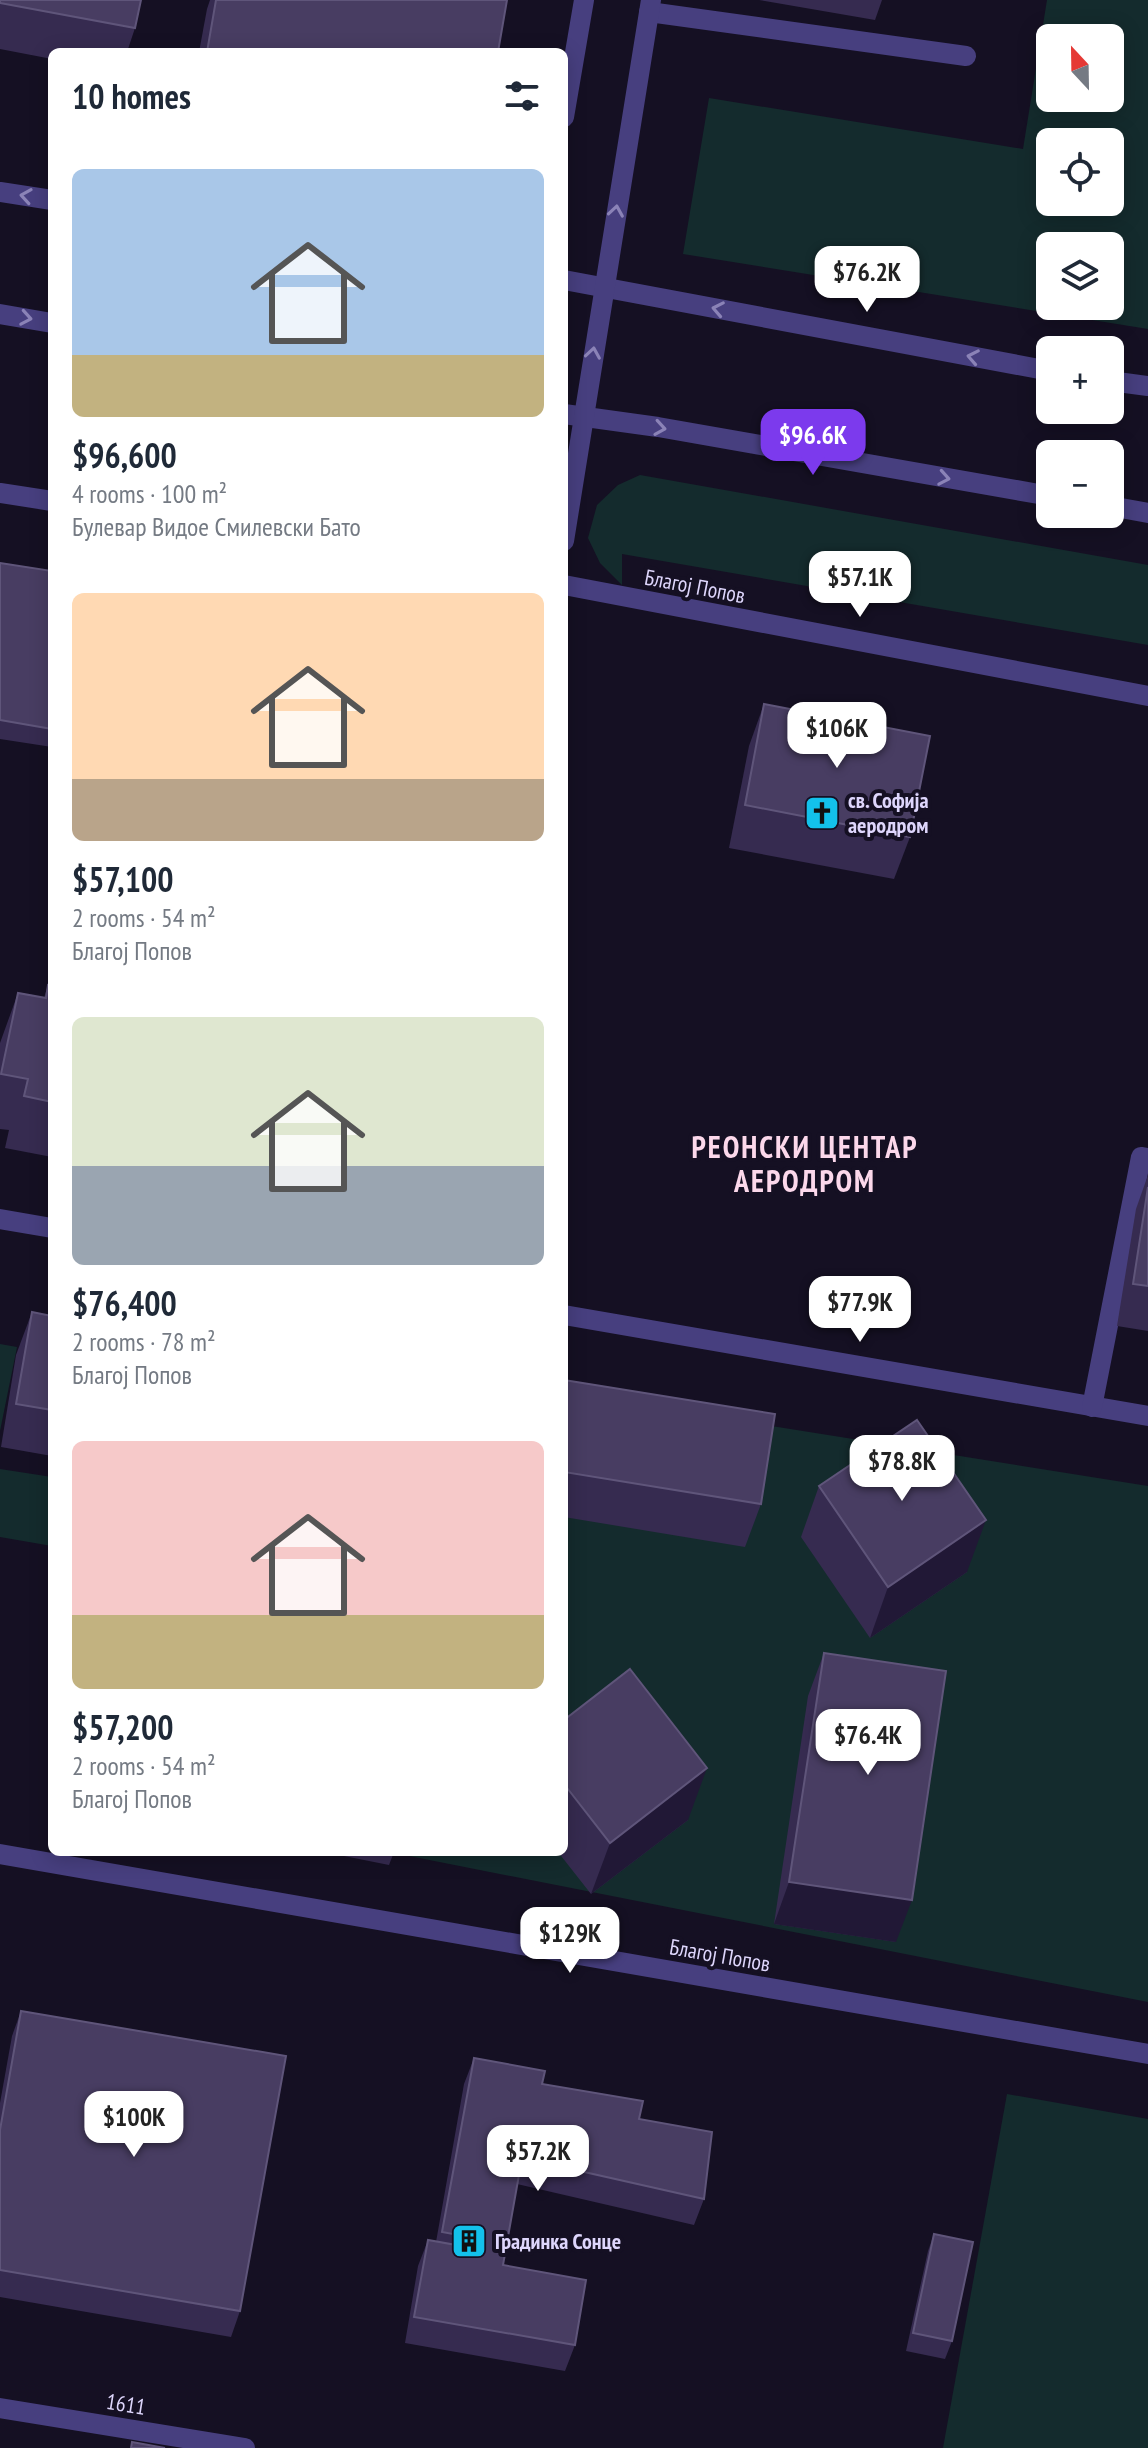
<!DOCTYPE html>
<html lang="en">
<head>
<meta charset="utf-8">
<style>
  :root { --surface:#fff; --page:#f2f2f3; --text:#1f2937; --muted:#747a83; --accent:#7c3aed }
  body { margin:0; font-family:"PT Sans Narrow",sans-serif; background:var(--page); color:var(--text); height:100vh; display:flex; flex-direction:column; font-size:30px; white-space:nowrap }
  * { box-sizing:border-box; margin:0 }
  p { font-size:26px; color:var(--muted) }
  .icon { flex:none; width:44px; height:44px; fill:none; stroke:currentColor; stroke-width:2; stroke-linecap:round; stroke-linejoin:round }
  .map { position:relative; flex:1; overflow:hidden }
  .side { position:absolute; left:48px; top:48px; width:520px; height:1808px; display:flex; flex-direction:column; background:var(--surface); border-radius:12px; box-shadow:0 4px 20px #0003 }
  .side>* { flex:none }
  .needle { width:52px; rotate:338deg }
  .controls { position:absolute; left:1036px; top:24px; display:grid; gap:16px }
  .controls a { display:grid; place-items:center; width:88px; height:88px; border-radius:12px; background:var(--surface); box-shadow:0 4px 20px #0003; font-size:40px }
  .price { position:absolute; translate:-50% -68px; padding:0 18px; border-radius:16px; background:#fff; color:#222; font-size:26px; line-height:52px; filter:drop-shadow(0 2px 4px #0008) }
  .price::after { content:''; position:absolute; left:50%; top:48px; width:24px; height:18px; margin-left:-12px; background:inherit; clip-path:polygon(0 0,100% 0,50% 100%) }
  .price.on { background:var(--accent); color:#fff }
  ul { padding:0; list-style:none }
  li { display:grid; align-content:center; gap:16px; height:424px; padding:0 24px }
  li span { display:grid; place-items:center; height:248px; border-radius:12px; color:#555 }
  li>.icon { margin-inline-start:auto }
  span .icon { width:144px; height:144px; fill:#fffc; stroke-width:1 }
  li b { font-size:34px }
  h2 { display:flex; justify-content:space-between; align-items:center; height:96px; padding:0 24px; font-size:34px }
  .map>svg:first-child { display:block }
  .green { fill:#142b2d; fill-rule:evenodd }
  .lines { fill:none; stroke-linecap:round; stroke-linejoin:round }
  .minor { stroke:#473f7f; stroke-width:20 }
  .wall { fill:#362b50 }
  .shaded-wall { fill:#211836 }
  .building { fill:#483d62; stroke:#5f557a; stroke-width:2 }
  .oneway { stroke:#8b83b7 }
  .labels { text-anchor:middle; stroke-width:8; stroke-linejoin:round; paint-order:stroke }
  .street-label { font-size:22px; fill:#ded6fc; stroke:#151023 }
  .poi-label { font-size:22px; font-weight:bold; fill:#ded6fc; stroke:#151023; text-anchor:start }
  .district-label { font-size:30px; font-weight:bold; letter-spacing:2px; fill:#fcd8eb; stroke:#151023 }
</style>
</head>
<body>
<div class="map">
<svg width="1148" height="2448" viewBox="0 0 1148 2448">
  <rect width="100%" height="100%" fill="#151023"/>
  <!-- green -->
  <g class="green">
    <path d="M1047,0h101v329l-465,-75 26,-156 314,51zM1050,38h60v60h-60zM1050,142h60v60h-60zM1050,246h60v60h-60z"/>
    <polygon points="640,475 1148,565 1148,645 622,554 622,585 600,563 588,538 597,505 618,485"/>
    <polygon points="0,1344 17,1347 0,1431"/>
    <polygon points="564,1393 1148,1486 1148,2002 389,1852 564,1852"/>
    <polygon points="0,1469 52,1477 52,1546 0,1537"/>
    <polygon points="1007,2094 1148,2119 1148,2448 943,2448"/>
  </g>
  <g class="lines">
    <!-- minor -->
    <g class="minor">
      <polyline points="649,12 966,56"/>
      <polyline points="564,117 584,0"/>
      <polyline points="0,192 52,200"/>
      <polyline points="564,280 1050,371"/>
      <polyline points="0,314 52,323"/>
      <polyline points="1110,381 1148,386"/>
      <polyline points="564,414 658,427 1050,496"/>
      <polyline points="0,493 52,501"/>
      <polyline points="1110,506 1148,513"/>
      <polyline points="564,541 651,0"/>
      <polyline points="564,585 1148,696"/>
      <polyline points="0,1219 52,1228"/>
      <polyline points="564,1315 1148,1416"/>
      <polyline points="1092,1407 1141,1157 1148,1158"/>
      <polyline points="0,1854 1148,2054"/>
      <polyline points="0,2408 245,2448"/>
    </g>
  </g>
  <!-- wall -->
  <g class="wall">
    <polygon points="0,0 135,28 127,52 52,52 52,59 0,49"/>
    <polygon points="210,0 507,0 498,52 199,52 207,9"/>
    <polygon points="759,0 882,0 875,20"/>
    <polygon points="0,563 52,571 52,747 0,739"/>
    <polygon points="764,704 910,837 894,879 729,848 749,746"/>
    <polygon points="48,985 52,986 52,1157 5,1148 9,1130 0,1129 0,1043 18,993 44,998"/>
    <polygon points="1148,1175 1148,1331 1117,1326 1136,1209"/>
    <polygon points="32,1312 52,1316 52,1456 1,1447 16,1355"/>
    <polygon points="564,1380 761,1504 745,1547 564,1517"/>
    <polygon points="819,1486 967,1572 870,1638 801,1537"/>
    <polygon points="824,1653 896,1942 774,1924 808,1696"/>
    <polygon points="564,1720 688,1820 591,1894 558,1852 564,1852"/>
    <polygon points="324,1852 394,1852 389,1865"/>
    <polygon points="21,2011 240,2311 231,2337 0,2297 0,2103 12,2036"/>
    <polygon points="474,2058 639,2119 704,2199 694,2225 517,2184 503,2265 575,2345 565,2371 405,2343 418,2266 428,2240 436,2242 464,2084"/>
    <polygon points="934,2234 952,2341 945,2359 906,2351 928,2251"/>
  </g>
  <!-- shaded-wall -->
  <g class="shaded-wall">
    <polygon points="986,1520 967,1572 870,1638 888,1587"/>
    <polygon points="707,1768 688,1820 591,1894 610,1843"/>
    <polygon points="789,1882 912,1900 896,1942 774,1924"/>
  </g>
  <!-- building -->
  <g class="building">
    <polygon points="0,0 141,0 135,28 0,3"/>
    <polygon points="216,0 507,0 498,52 207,52"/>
    <polygon points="0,563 52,571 52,729 0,720"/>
    <polygon points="764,704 930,736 910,837 745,805"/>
    <polygon points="48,985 52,986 52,1102 24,1096 28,1079 1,1074 18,993 46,998"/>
    <polygon points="1148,1187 1148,1286 1133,1284"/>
    <polygon points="32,1312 52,1316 52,1410 16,1404"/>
    <polygon points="564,1380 775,1414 761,1504 564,1472"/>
    <polygon points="917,1420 986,1520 888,1587 819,1486"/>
    <polygon points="824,1653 946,1671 912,1900 789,1882"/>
    <polygon points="630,1669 707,1768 610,1843 564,1784 564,1720"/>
    <polygon points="21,2011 286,2056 240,2311 0,2270 0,2130"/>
    <polygon points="474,2058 545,2071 542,2084 643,2101 639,2119 712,2132 704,2199 522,2158 503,2265 586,2280 575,2345 414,2317 428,2240 462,2246 464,2236 442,2232"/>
    <polygon points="934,2234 973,2242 952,2341 913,2333"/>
    <polygon points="132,2442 165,2448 131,2448"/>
  </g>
  <!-- one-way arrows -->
  <defs><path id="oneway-chevron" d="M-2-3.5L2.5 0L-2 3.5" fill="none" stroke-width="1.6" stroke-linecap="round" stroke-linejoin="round" transform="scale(2)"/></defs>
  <g class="oneway">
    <use href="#oneway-chevron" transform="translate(26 196) rotate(-171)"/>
    <use href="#oneway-chevron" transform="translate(616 211) rotate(-81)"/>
    <use href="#oneway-chevron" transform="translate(718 309) rotate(-169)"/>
    <use href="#oneway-chevron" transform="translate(26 318) rotate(10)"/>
    <use href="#oneway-chevron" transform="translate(593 353) rotate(-81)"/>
    <use href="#oneway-chevron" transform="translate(973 357) rotate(-169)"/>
    <use href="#oneway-chevron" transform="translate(660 428) rotate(9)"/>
    <use href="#oneway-chevron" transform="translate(944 478) rotate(10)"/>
  </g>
  <!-- icons -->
  <defs>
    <g id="church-square" transform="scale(1.8)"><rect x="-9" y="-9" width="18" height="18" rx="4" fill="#13c1eb" stroke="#151023"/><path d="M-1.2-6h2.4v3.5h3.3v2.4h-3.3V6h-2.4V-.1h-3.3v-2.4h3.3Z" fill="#111"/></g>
    <g id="building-square" transform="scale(1.8)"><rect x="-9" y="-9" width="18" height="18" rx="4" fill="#13c1eb" stroke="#151023"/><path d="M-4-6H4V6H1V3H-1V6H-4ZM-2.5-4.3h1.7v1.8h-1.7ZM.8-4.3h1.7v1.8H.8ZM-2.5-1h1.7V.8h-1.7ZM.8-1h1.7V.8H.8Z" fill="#111"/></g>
  </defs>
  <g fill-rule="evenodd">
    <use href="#church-square" x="822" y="813"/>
    <use href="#building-square" x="469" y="2241"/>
  </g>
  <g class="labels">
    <!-- street labels -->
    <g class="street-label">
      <text transform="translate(695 586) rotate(11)" y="8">Благој Попов</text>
      <text transform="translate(720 1955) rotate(10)" y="8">Благој Попов</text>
      <text transform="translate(126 2404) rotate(9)" y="8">1611</text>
    </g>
    <!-- poi labels -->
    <g class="poi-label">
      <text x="848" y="808">св. Софија<tspan x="848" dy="25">аеродром</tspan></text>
      <text x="495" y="2249">Градинка Сонце</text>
    </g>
    <!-- district labels -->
    <g class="district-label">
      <text x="805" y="1158">РЕОНСКИ ЦЕНТАР<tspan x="805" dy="34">АЕРОДРОМ</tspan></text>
    </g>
  </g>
</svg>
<div class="controls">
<a><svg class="needle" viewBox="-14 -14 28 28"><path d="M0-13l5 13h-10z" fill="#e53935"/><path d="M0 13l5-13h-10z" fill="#747a83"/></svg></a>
<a><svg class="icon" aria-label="locate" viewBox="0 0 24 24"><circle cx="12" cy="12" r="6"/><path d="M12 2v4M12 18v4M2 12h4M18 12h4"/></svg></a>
<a><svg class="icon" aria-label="layers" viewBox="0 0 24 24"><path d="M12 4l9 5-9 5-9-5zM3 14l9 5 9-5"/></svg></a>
<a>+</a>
<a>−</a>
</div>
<b class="price" style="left:867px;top:314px">$76.2K</b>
<b class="price on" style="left:813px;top:477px">$96.6K</b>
<b class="price" style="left:860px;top:619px">$57.1K</b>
<b class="price" style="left:837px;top:770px">$106K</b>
<b class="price" style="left:860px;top:1344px">$77.9K</b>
<b class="price" style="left:902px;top:1503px">$78.8K</b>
<b class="price" style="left:868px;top:1777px">$76.4K</b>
<b class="price" style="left:570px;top:1975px">$129K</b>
<b class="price" style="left:134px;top:2159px">$100K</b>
<b class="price" style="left:538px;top:2193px">$57.2K</b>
<section class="side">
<h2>10 homes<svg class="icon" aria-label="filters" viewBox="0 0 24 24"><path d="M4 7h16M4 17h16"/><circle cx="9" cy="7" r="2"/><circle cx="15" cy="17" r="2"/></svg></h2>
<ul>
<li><span style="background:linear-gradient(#a9c7e8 75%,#c2b280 0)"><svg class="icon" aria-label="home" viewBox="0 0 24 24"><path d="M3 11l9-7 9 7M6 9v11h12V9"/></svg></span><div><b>$96,600</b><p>4 rooms · 100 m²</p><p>Булевар Видое Смилевски Бато</p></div></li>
<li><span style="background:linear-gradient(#ffd9b3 75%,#b9a48a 0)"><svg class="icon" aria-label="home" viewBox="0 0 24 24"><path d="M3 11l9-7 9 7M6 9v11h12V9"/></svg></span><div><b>$57,100</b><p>2 rooms · 54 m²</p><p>Благој Попов</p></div></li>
<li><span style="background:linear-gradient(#dfe7d0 60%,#9aa5b1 0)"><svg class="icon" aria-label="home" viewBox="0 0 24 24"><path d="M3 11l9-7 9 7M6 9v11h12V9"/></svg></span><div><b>$76,400</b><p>2 rooms · 78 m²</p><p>Благој Попов</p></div></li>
<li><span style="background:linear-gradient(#f6c9c9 70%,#c2b280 0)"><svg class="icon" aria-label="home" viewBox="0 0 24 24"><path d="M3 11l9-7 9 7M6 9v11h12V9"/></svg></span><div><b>$57,200</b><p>2 rooms · 54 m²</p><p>Благој Попов</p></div></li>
</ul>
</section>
</div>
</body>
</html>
